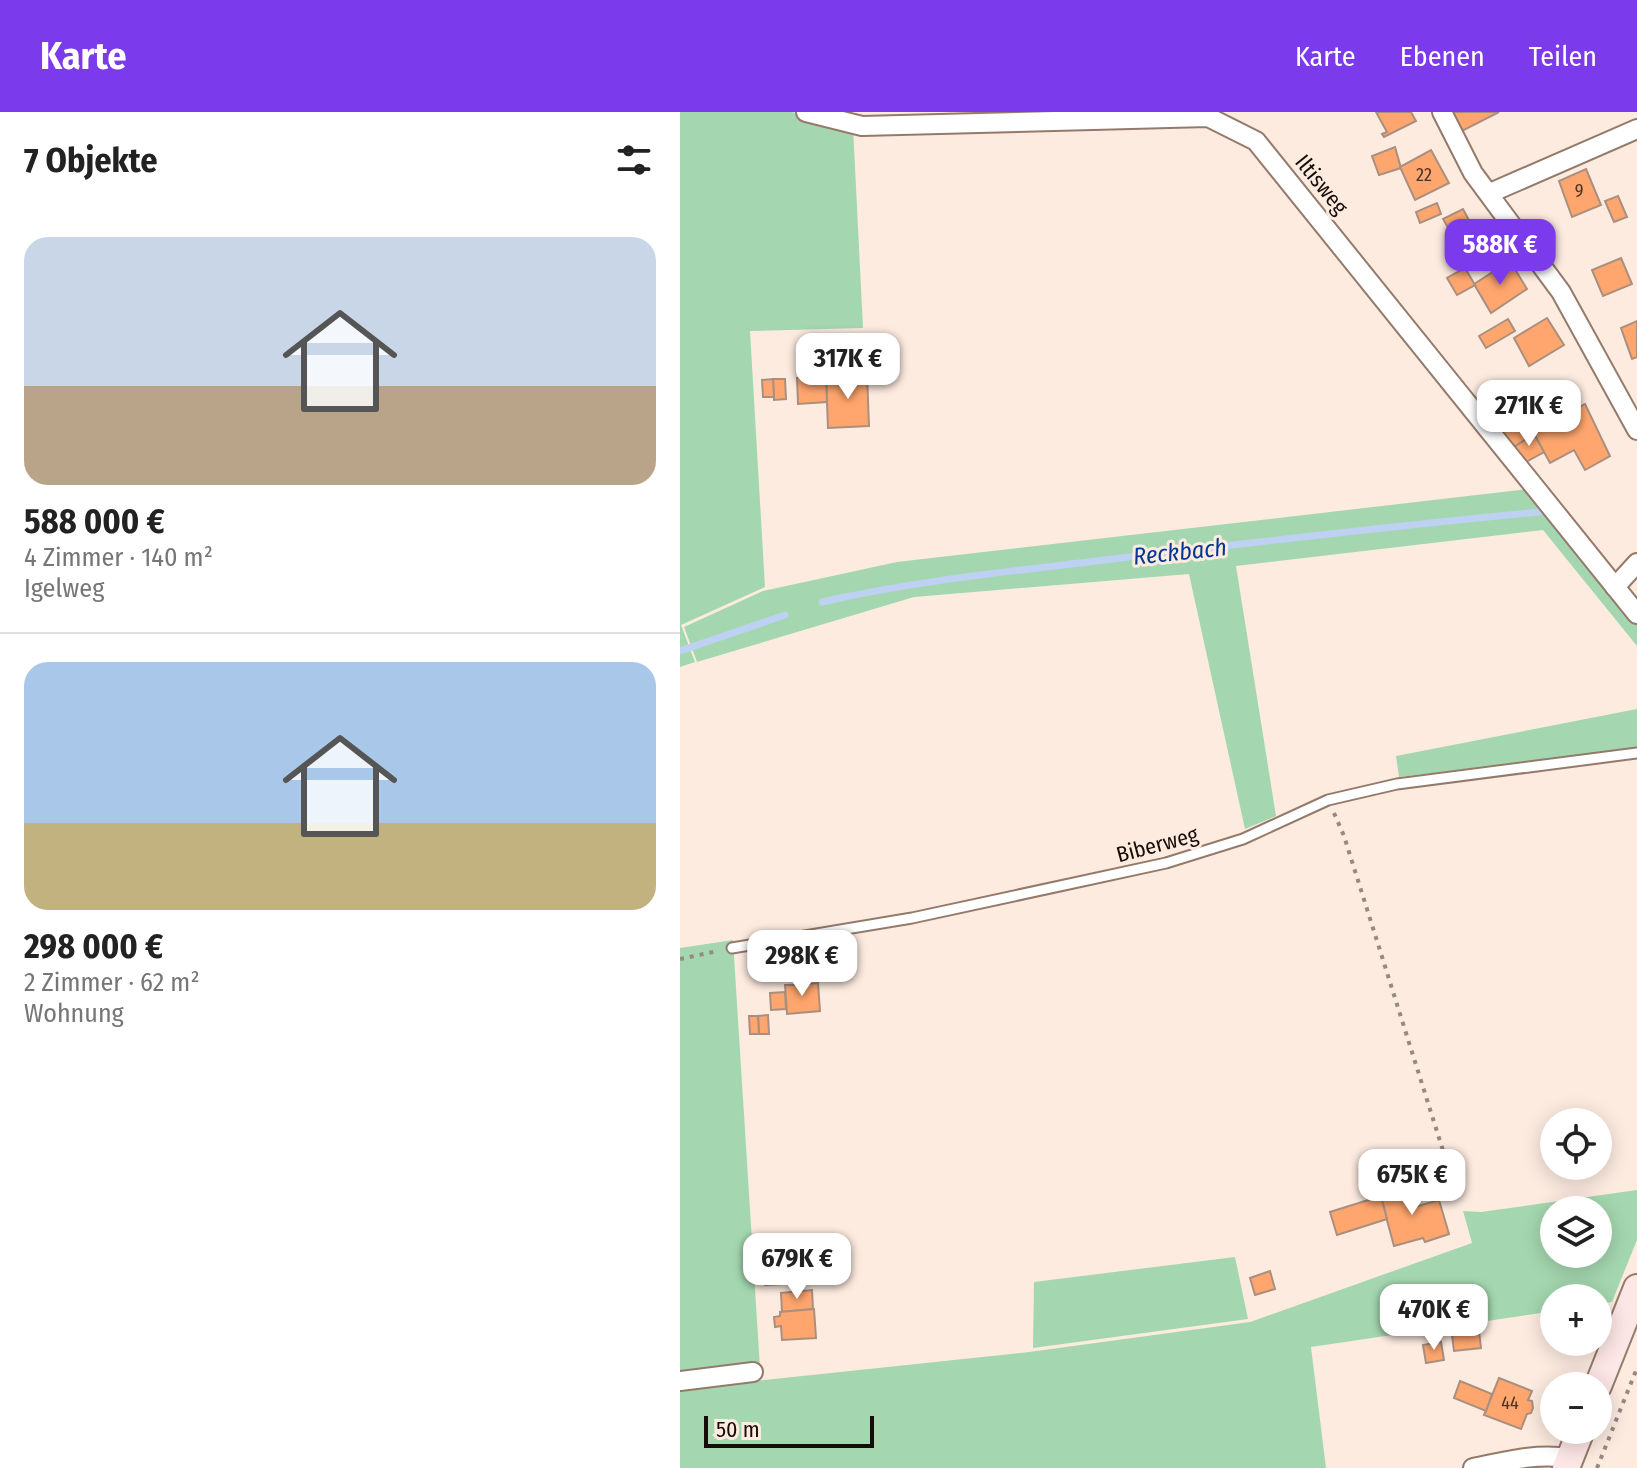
<!DOCTYPE html>
<html lang="de">
<head>
<meta charset="utf-8">
<style>
  :root { --surface:#fff; --page:#f2f2f2; --text:#222; --muted:#767676; --line:#e0e0e0; --accent:#7c3aed }
  body { margin:0; font-family:"Fira Sans Condensed",sans-serif; background:var(--page); color:var(--text); height:100vh; display:flex; flex-direction:column; font-size:30px; white-space:nowrap }
  * { box-sizing:border-box; margin:0 }
  p { font-size:26px; color:var(--muted) }
  .icon { flex:none; width:44px; height:44px; fill:none; stroke:currentColor; stroke-width:2; stroke-linecap:round; stroke-linejoin:round }
  .map { position:relative; flex:1; overflow:hidden }
  .sheet { display:flex; flex-direction:column; background:var(--surface); width:680px }
  .sheet>* { flex:none }
  .controls { position:absolute; left:860px; top:996px; display:grid; gap:16px }
  .controls a { display:grid; place-items:center; width:72px; height:72px; border-radius:50%; background:var(--surface); box-shadow:0 4px 20px #0003; font-size:40px }
  .scale { position:absolute; left:24px; bottom:20px; width:170px; box-sizing:border-box; padding-left:8px; border:4px solid #160c07; border-top:0; font-size:22px; line-height:28px; white-space:nowrap; color:#160c07; -webkit-text-stroke:6px #fdebe0; paint-order:stroke }
  .price { position:absolute; translate:-50% -68px; padding:0 18px; border-radius:16px; background:#fff; color:#222; font-size:26px; line-height:52px; filter:drop-shadow(0 2px 4px #0008) }
  .price::after { content:''; position:absolute; left:50%; top:48px; width:24px; height:18px; margin-left:-12px; background:inherit; clip-path:polygon(0 0,100% 0,50% 100%) }
  .price.current { background:var(--accent); color:#fff }
  ul { padding:0; list-style:none }
  li { display:grid; align-content:center; gap:16px; height:424px; padding:0 24px }
  li+li { border-top:2px solid var(--line) }
  li span { display:grid; place-items:center; height:248px; border-radius:24px; color:#555 }
  li>.icon { margin-inline-start:auto }
  span .icon { width:144px; height:144px; fill:#fffc; stroke-width:1 }
  li b { font-size:34px }
  h2 { display:flex; justify-content:space-between; align-items:center; height:96px; padding:0 24px; font-size:34px }
  header { display:flex; align-items:center; gap:48px; box-sizing:border-box; height:112px; padding:0 40px; background:var(--accent); color:#fff }
  header strong { font-size:38px }
  nav { display:flex; gap:44px; margin-inline-start:auto; font-size:28px }
  main { display:flex; flex:1; min-height:0 }
  .map>svg:first-child { display:block }
  .green { fill:#a4d7af; fill-rule:evenodd }
  .lines { fill:none; stroke-linecap:round; stroke-linejoin:round }
  .stream { stroke:#bed1f2; stroke-width:7 }
  .building { fill:#ffa66e; stroke:#aa8f7f; stroke-width:2 }
  .lane-casing { stroke:#947a6a; stroke-width:13 }
  .street-casing { stroke:#947a6a; stroke-width:22 }
  .secondary-casing { stroke:#947a6a; stroke-width:30 }
  .path { stroke:#978880; stroke-width:4; stroke-dasharray:4 6; stroke-linecap:butt }
  .lane { stroke:#fff; stroke-width:9 }
  .street { stroke:#fff; stroke-width:18 }
  .secondary { stroke:#fde6e6; stroke-width:26 }
  .labels { text-anchor:middle; stroke-width:6; stroke-linejoin:round; paint-order:stroke }
  .number-label { font-size:18px; fill:#503221 }
  .street-label { font-size:22px; fill:#160c07; stroke:#fdebe0 }
  .water-label { font-size:24px; font-style:italic; fill:#033691; stroke:#fdebe0 }
</style>
</head>
<body>
<header>
<strong>Karte</strong>
<nav><a>Karte</a><a>Ebenen</a><a>Teilen</a></nav>
</header>
<main>
<section class="sheet">
<h2>7 Objekte<svg class="icon" aria-label="filters" viewBox="0 0 24 24"><path d="M4 7h16M4 17h16"/><circle cx="9" cy="7" r="2"/><circle cx="15" cy="17" r="2"/></svg></h2>
<ul>
<li><span style="background:linear-gradient(#c9d6e8 60%,#b9a48a 0)"><svg class="icon" aria-label="home" viewBox="0 0 24 24"><path d="M3 11l9-7 9 7M6 9v11h12V9"/></svg></span><div><b>588 000 €</b><p>4 Zimmer · 140 m²</p><p>Igelweg</p></div></li>
<li><span style="background:linear-gradient(#a9c7e8 65%,#c2b280 0)"><svg class="icon" aria-label="home" viewBox="0 0 24 24"><path d="M3 11l9-7 9 7M6 9v11h12V9"/></svg></span><div><b>298 000 €</b><p>2 Zimmer · 62 m²</p><p>Wohnung</p></div></li>
</ul>
</section>
<div class="map">
<svg width="957" height="1356" viewBox="0 0 957 1356">
  <rect width="100%" height="100%" fill="#fdebe0"/>
  <!-- green -->
  <g class="green">
    <polygon points="0,0 112,0 173,15 183,216 70,219 85,475 1,513 15,550 0,555"/>
    <polygon points="849,377 957,512 957,534 863,418 556,454 596,704 565,717 509,462 234,485 17,550 4,515 83,479 217,450"/>
    <polygon points="957,597 957,635 944,639 719,665 716,644"/>
    <polygon points="53,828 80,1256 0,1265 0,836"/>
    <path d="M957,1078v50l-25,62 -14,2v-6h-44v13l-243,36 15,121h-646v-79l349,-37 221,-30 222,-79 -9,-32 18,1zM874,1098h44v44h-44z"/>
    <polygon points="555,1145 568,1207 353,1236 354,1170"/>
  </g>
  <g class="lines">
    <!-- stream -->
    <g class="stream">
      <path d="M142,490c101,-23 204,-32 307,-45 136,-16 273,-32 410,-45"/>
      <polyline points="0,539 105,503"/>
    </g>
  </g>
  <!-- building -->
  <g class="building">
    <polygon points="696,0 731,0 736,9 704,25 702,22 707,20"/>
    <polygon points="772,0 819,0 782,19"/>
    <polygon points="715,35 721,56 699,63 692,44"/>
    <polygon points="751,38 769,71 735,88 720,55"/>
    <polygon points="906,57 921,93 892,105 879,69"/>
    <polygon points="938,84 947,105 934,110 925,89"/>
    <polygon points="757,91 761,102 740,111 736,100"/>
    <polygon points="783,97 800,129 776,143 767,127 773,124 763,107"/>
    <polygon points="941,146 952,172 923,184 912,158"/>
    <polygon points="830,149 847,177 811,201 794,172"/>
    <polygon points="785,156 795,173 777,183 767,166"/>
    <polygon points="867,206 884,233 849,254 834,226"/>
    <polygon points="828,207 835,219 806,236 799,224"/>
    <polygon points="957,209 957,245 952,247 941,216"/>
    <polygon points="187,262 189,314 148,316 146,264"/>
    <polygon points="146,265 147,290 118,292 117,266"/>
    <polygon points="93,267 105,267 106,287 94,288"/>
    <polygon points="93,267 94,285 83,285 82,268"/>
    <polygon points="905,292 930,344 905,358 894,338 870,351 854,322 874,311 872,308"/>
    <polygon points="840,305 851,325 834,335 819,317"/>
    <polygon points="854,322 864,340 846,350 834,335"/>
    <polygon points="123,866 124,872 138,871 140,899 107,902 105,873 116,873 115,867"/>
    <polygon points="105,880 106,897 91,898 90,881"/>
    <polygon points="88,903 89,922 79,922 78,904"/>
    <polygon points="69,904 78,904 79,922 70,922"/>
    <polygon points="728,1071 735,1095 759,1088 769,1122 745,1130 743,1126 714,1134 699,1079"/>
    <polygon points="701,1084 707,1107 657,1123 650,1100"/>
    <polygon points="101,1151 103,1172 85,1173 83,1153"/>
    <polygon points="590,1159 595,1177 575,1183 570,1166"/>
    <polygon points="132,1178 133,1197 102,1200 101,1181"/>
    <polygon points="134,1197 136,1226 102,1228 101,1214 95,1215 94,1205 100,1204 100,1200"/>
    <polygon points="799,1219 801,1236 774,1239 772,1223"/>
    <polygon points="761,1230 764,1248 746,1251 743,1233"/>
    <polygon points="819,1266 852,1279 848,1288 852,1289 853,1296 851,1301 847,1302 841,1317 804,1303"/>
    <polygon points="780,1269 812,1282 806,1299 774,1286"/>
  </g>
  <g class="lines">
    <!-- lane casing -->
    <g class="lane-casing">
      <polyline id="lane" points="52,836 232,806 486,751 563,727 648,688 717,672 957,641"/>
    </g>
    <!-- street casing -->
    <g class="street-casing">
      <g id="street">
        <polyline points="126,0 182,14 528,5 576,29 957,502"/>
        <polyline points="762,0 793,61 881,180 957,318"/>
        <polyline points="810,81 957,17"/>
        <polyline points="935,475 957,451"/>
        <polyline points="0,1269 73,1260"/>
        <path d="M793,1356c33,-7 63,-15 96,-10"/>
      </g>
    </g>
    <!-- secondary casing -->
    <g class="secondary-casing">
      <g id="secondary">
        <polyline points="918,1274 957,1176"/>
        <polyline points="886,1356 901,1318"/>
      </g>
    </g>
    <!-- path -->
    <g class="path">
      <polyline points="654,701 664,724 765,1045"/>
      <polyline points="0,847 38,839"/>
      <polyline points="917,1356 957,1256"/>
    </g>
    <!-- lane -->
    <use href="#lane" class="lane"/>
    <!-- street -->
    <use href="#street" class="street"/>
    <!-- secondary -->
    <use href="#secondary" class="secondary"/>
  </g>
  <g class="labels">
    <!-- number labels -->
    <g class="number-label">
      <text x="744" y="69">22</text>
      <text x="899" y="85">9</text>
      <text x="830" y="1297">44</text>
    </g>
    <!-- street labels -->
    <g class="street-label">
      <text transform="translate(642 72) rotate(51)" y="8">Iltisweg</text>
      <text transform="translate(477 732) rotate(-15)" y="8">Biberweg</text>
    </g>
    <!-- water labels -->
    <g class="water-label">
      <text transform="translate(500 440) rotate(-6)" y="8">Reckbach</text>
    </g>
  </g>
</svg>
<div class="controls">
<a><svg class="icon" aria-label="locate" viewBox="0 0 24 24"><circle cx="12" cy="12" r="6"/><path d="M12 2v4M12 18v4M2 12h4M18 12h4"/></svg></a>
<a><svg class="icon" aria-label="layers" viewBox="0 0 24 24"><path d="M12 4l9 5-9 5-9-5zM3 14l9 5 9-5"/></svg></a>
<a>+</a>
<a>−</a>
</div>
<div class="scale">50 m</div>
<b class="price current" style="left:820px;top:175px">588K €</b>
<b class="price" style="left:168px;top:289px">317K €</b>
<b class="price" style="left:849px;top:336px">271K €</b>
<b class="price" style="left:122px;top:886px">298K €</b>
<b class="price" style="left:732px;top:1105px">675K €</b>
<b class="price" style="left:117px;top:1189px">679K €</b>
<b class="price" style="left:754px;top:1240px">470K €</b>
</div>
</main>
</body>
</html>
